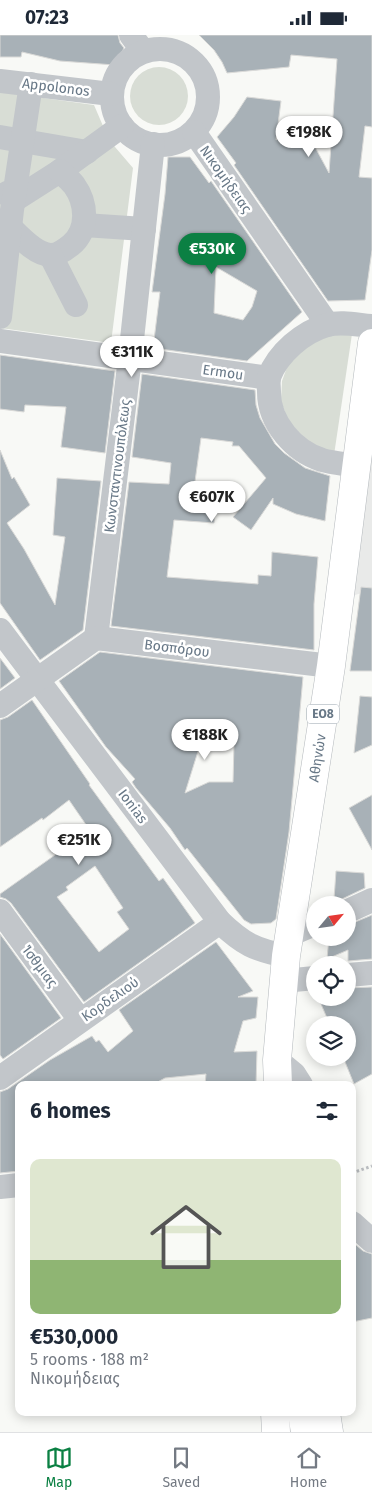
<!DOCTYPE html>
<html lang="en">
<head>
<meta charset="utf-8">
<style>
  :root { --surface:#fff; --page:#f2f2f3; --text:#1f2937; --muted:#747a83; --line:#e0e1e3; --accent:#0b8043 }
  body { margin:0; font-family:"Fira Sans",sans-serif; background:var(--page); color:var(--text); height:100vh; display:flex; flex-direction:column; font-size:19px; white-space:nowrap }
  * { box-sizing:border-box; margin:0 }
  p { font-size:16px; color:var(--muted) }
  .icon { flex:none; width:28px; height:28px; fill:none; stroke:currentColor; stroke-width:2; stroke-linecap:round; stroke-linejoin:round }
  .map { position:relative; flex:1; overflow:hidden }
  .panel { position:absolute; left:15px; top:1046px; width:341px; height:335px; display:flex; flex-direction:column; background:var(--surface); border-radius:10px; box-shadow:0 2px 12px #0003 }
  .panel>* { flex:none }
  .needle { width:32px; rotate:61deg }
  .buttons { position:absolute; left:306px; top:861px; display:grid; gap:10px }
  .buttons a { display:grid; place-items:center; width:50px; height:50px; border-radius:50%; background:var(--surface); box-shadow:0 2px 12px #0003; font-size:25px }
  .price { position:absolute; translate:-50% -42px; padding:0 11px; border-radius:18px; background:#fff; color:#222; font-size:16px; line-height:32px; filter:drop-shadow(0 1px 2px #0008) }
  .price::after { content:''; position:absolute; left:50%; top:30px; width:15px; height:11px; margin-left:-8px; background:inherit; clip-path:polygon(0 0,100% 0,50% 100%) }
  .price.active { background:var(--accent); color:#fff }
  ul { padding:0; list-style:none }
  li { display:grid; align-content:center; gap:10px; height:265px; padding:0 15px }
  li+li { border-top:1px solid var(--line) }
  li span { display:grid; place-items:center; height:155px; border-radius:10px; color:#555 }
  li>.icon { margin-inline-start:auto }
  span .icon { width:90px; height:90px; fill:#fffc; stroke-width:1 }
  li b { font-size:21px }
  h2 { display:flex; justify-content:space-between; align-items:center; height:60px; padding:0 15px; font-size:21px }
  .status { display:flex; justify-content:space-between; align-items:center; height:35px; padding:0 25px; background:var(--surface); direction:ltr }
  .status svg { height:14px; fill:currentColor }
  .menu { display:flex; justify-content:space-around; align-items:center; height:70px; border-top:1px solid var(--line); background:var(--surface); font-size:14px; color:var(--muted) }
  .menu a { display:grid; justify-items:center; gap:2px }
  .menu .active { color:var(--accent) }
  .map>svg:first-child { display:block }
  .built { fill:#e9eae9 }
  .green { fill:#d8ddd5 }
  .building { fill:#a8b1b7; stroke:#dadad8; fill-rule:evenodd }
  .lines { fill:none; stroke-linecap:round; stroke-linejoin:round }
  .major-casing { stroke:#b3b8bc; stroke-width:29 }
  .highway-casing { stroke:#b3b7bb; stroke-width:29 }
  .path { stroke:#babdc0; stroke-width:3; stroke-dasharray:2.5 2.5; stroke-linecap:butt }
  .minor { stroke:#c2c6ca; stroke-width:24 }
  .major { stroke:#fff; stroke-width:28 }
  .highway { stroke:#fff; stroke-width:28 }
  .labels { text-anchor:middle; stroke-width:5; stroke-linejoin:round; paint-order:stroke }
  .shield { fill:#fff; stroke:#95a0ab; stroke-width:1 }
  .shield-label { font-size:12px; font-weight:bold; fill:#687887 }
  .street-label { font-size:14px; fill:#687887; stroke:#fff }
</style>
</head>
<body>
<div class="status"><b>07:23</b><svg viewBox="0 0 49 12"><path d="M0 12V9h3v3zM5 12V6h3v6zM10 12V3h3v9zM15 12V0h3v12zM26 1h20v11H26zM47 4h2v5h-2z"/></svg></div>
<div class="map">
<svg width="372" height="1397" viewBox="0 0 372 1397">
  <rect width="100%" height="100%" fill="#f8f9f6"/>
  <!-- built -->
  <polygon class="built" points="372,354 372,555 348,562"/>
  <!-- green -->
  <g class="green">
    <circle cx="159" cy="61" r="29"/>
    <polygon points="0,57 94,70 109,105 133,133 111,308 0,293"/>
    <polygon points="352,299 334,420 315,414 288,386 281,366 282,346 289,327 320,301"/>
  </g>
  <!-- building -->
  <g class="building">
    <polygon points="0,0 118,0 120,8 124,13 115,30 60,26 22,17 21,22 0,22"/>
    <polygon points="199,0 372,0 372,92 365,91 359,142 372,143 372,215 365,265 328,266 234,130 236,128 217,102 234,82 247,62 281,66 276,105 302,88 329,138 337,24 291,20 289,32 227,38 222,27 214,15"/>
    <path d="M168,122h22l19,26 2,-2 91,131 -55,49 -94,-13 7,-56h-8l13,-98zM216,232l41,24 -5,16 -9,13 -29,-7z"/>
    <polygon points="0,320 115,336 105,418 61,412 66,372 25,370 24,377 0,374"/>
    <polygon points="142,339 255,355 256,370 260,383 275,409 284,418 305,433 330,441 325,486 296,479 273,469 273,463 251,495 233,482 266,443 239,411 232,411 233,407 201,403 193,461 205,462 208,467 216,470 214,488 174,485 167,542 258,549 258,540 271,541 272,517 318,522 314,569 314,615 111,591 129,447 169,449 171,428 132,422"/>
    <polygon points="0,415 12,444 14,442 30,470 7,488 24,514 55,570 65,502 53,500 57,443 101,446 83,595 40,625 0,568"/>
    <polygon points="361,552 372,553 372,636 350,636"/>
    <path d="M100,617l203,25 -14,155 -13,87 -5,4 -20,1 -7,-4 -57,-72 -2,2 -15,-22 -34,-40 -4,-6 3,-3 -29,-32 -47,-66zM234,709l-1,38h-24l-24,11 15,-48z"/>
    <polygon points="0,623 15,643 0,654"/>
    <polygon points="360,661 372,662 372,710 354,718"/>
    <path d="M32,665l58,84 -1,1 70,96 4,-3 32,45 -111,79 -73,-99 -5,-4 -6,-2v-3l62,-44 27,-21 -20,-29 -26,20 -1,-2 -42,29v-127l8,-3zM95,831l28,42 -6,4 12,17 -30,23 -42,-55 11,-7 -2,-3z"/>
    <polygon points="372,760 372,815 349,773"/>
    <polygon points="336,836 364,838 365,853 342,864 334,864"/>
    <polygon points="372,880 372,924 348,926 348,915 327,924 329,902 348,902 348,890"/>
    <polygon points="0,899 61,983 3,1024 0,1020"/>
    <polygon points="216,907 253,956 238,962 258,962 256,983 243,986 234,1017 257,1016 256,1050 205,1050 206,1039 165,1043 152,1050 19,1050 19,1136 0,1138 0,1057 8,1054 50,1025 92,1001 96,1007 99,1005 108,1017 133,996 119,975"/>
    <polygon points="372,952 372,1039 354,1049 343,1022 348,1022 348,990 330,990 318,962 348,962 348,953"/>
    <polygon points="352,1210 356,1210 363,1216 372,1219 372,1283 352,1287"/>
  </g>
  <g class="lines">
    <!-- major casing -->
    <g class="major-casing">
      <g id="major">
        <polyline points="278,1050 277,1025 286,921 331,631 372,308"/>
        <polyline points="302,1378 305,1397"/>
        <polyline points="326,1378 329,1397"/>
      </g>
    </g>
    <!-- highway casing -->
    <g class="highway-casing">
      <polyline id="highway" points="275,1378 276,1397"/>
    </g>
    <!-- path -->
    <polyline class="path" points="352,1138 372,1131"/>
    <!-- minor -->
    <g class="minor">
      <polyline points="131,0 143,16"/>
      <circle cx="160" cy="62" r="48"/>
      <polyline points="0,46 111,59"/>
      <polyline points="194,97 328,290"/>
      <polyline points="0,102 87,117"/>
      <polyline points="7,158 13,166 60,136 122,91"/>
      <polyline points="84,190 144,194"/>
      <path d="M10,192c10,10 26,28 41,28 7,0 15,-6 20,-10 18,-15 16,-42 3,-60 -4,-5 -9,-9 -14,-14"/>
      <polyline points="51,221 76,270"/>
      <polyline points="0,282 12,175 31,49"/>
      <polyline points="0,306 269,343"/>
      <path d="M356,431c-11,-2 -23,-3 -34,-6 -28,-9 -53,-37 -53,-68 0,-4 -1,-10 0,-15 9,-24 34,-45 58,-52 14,-4 31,0 45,1"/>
      <path d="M0,595l220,292c23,22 35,28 66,34"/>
      <polyline points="96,603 130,323 153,109"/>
      <polyline points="0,671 96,603 331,631"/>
      <polyline points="0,876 80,985"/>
      <polyline points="348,876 372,865"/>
      <polyline points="289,900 315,889"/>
      <polyline points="348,940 372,938"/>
      <polyline points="283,946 315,943"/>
      <polyline points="277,1025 294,1039 301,1050"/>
      <polyline points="0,1043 220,887"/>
      <polyline points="0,1152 19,1150"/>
      <polyline points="352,1188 372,1206"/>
    </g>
    <!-- major -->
    <use href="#major" class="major"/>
    <!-- highway -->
    <use href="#highway" class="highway"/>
  </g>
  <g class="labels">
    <!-- shield labels -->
    <rect class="shield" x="307" y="669.5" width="32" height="19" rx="4"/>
    <g class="shield-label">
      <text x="323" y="683">ΕΟ8</text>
    </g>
    <!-- street labels -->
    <g class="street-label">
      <text transform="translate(56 52) rotate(7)" y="5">Appolonos</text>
      <text transform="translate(226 144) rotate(55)" y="5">Νικομήδειας</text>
      <text transform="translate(223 337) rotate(8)" y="5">Ermou</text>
      <text transform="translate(117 431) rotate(-83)" y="5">Κωνσταντινουπόλεως</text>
      <text transform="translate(177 613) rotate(7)" y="5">Βοσπόρου</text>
      <text transform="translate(317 723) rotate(-81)" y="5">Αθηνών</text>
      <text transform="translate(133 771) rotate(53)" y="5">Ionias</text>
      <text transform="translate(40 931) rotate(53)" y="5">Ίσθμιας</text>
      <text transform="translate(110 964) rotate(-35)" y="5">Κορδελιού</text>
    </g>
  </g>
</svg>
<div class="buttons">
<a><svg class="needle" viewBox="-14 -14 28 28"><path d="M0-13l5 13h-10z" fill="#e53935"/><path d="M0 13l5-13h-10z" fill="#747a83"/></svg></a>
<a><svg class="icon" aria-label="locate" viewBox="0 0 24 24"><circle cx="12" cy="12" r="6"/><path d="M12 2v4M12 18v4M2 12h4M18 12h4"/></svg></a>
<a><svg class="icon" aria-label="layers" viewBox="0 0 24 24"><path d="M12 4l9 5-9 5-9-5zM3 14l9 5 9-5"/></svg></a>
</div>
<b class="price" style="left:309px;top:123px">€198K</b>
<b class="price active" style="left:212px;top:240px">€530K</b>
<b class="price" style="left:132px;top:343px">€311K</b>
<b class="price" style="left:212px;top:488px">€607K</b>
<b class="price" style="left:205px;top:726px">€188K</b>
<b class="price" style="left:79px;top:831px">€251K</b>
<section class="panel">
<h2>6 homes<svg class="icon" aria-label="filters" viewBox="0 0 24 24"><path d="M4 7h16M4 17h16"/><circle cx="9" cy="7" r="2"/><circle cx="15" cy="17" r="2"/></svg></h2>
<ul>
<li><span style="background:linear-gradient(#dfe7d0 65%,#8fb573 0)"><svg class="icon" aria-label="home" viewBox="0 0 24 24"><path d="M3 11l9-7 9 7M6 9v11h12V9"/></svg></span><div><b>€530,000</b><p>5 rooms · 188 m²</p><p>Νικομήδειας</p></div></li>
</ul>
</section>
</div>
<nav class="menu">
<a class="active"><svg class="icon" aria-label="map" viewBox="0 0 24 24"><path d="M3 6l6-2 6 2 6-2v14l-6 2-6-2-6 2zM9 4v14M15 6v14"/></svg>Map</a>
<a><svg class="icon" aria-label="saved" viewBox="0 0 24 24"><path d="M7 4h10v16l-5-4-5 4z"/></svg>Saved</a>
<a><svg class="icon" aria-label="home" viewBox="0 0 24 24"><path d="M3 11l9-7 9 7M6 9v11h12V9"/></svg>Home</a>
</nav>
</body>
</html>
